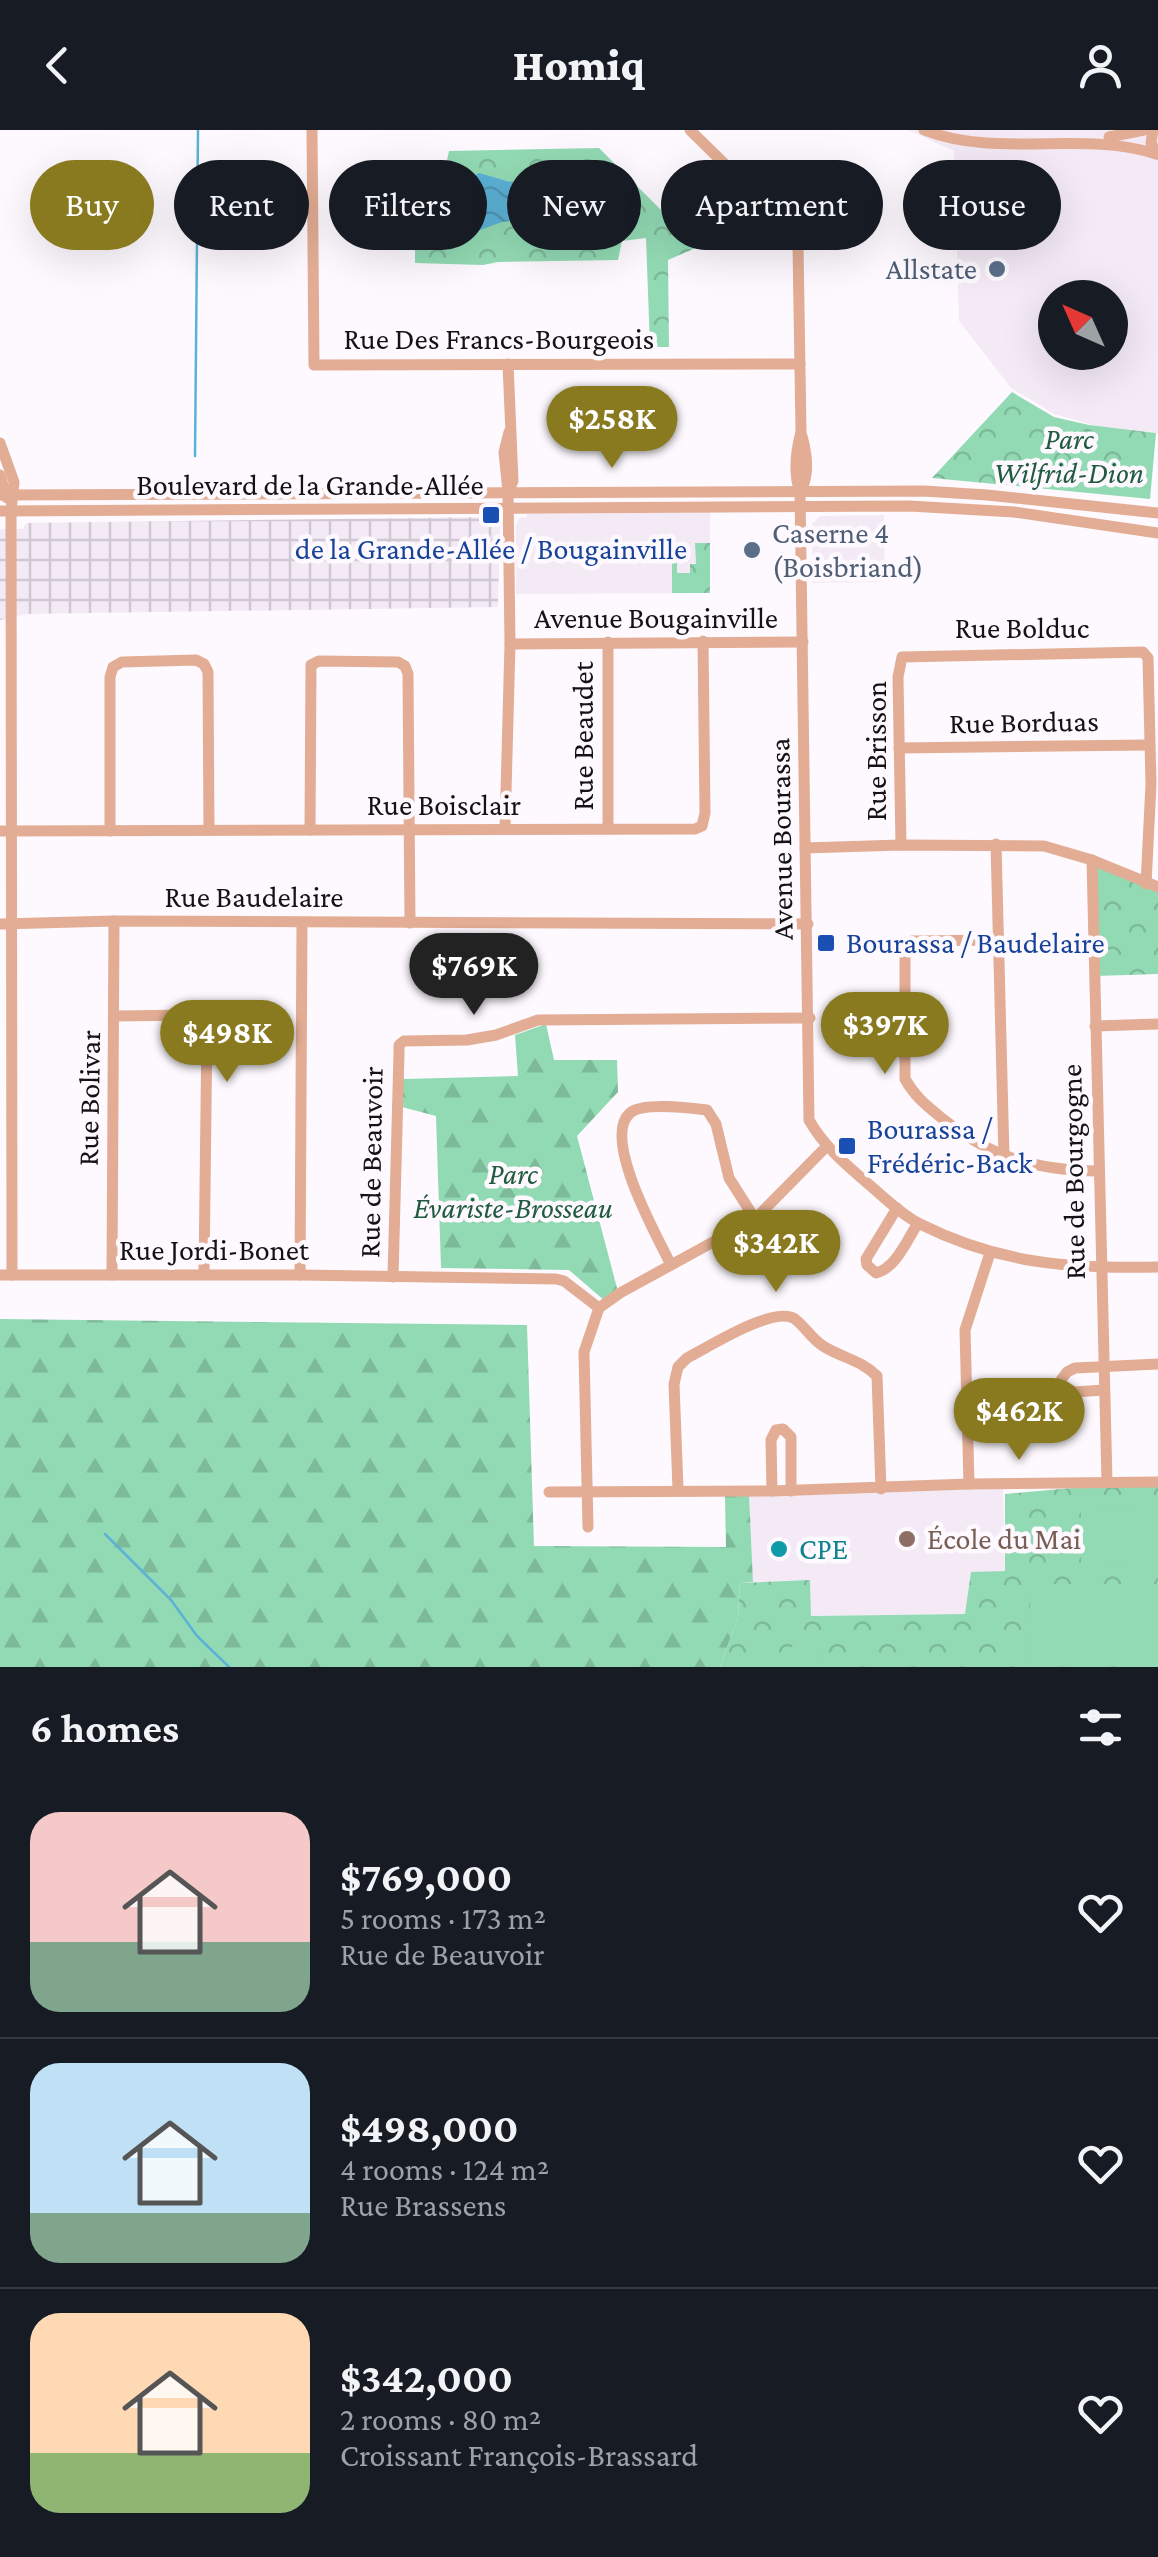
<!DOCTYPE html>
<html lang="en">
<head>
<meta charset="utf-8">
<style>
  :root { --surface:#171b24; --page:#20242c; --text:#f1f3f6; --muted:#9ea1a6; --line:#363941; --accent:#8a7a1f }
  body { margin:0; font-family:"Crimson Pro",serif; background:var(--page); color:var(--text); height:100vh; display:flex; flex-direction:column; font-size:38px; white-space:nowrap }
  * { box-sizing:border-box; margin:0 }
  p { font-size:32px; color:var(--muted) }
  .icon { flex:none; width:55px; height:55px; fill:none; stroke:currentColor; stroke-width:2; stroke-linecap:round; stroke-linejoin:round }
  .map { position:relative; height:1537px; overflow:hidden }
  .side { display:flex; flex-direction:column; background:var(--surface); flex:1 }
  .side>* { flex:none }
  .guide { position:absolute; left:30px; top:30px; width:1100px; height:90px; display:flex; gap:20px }
  .needle { width:65px; rotate:315deg }
  .fabs { position:absolute; left:1038px; top:150px; display:grid; gap:20px }
  .fabs a { display:grid; place-items:center; width:90px; height:90px; border-radius:50%; background:var(--surface); box-shadow:0 10px 40px #0002; font-size:50px }
  .price { position:absolute; translate:-50% -85px; padding:0 22px; border-radius:35px; background:var(--accent); color:#fff; font-size:32px; line-height:65px; filter:drop-shadow(0 2px 5px #0008) }
  .price::after { content:''; position:absolute; left:50%; top:60px; width:30px; height:22px; margin-left:-15px; background:inherit; clip-path:polygon(0 0,100% 0,50% 100%) }
  .price.active { background:#222; color:#fff }
  ul { padding:0; list-style:none }
  li { display:flex; align-items:center; gap:30px; height:250px; padding:0 30px }
  li+li { border-top:2px solid var(--line) }
  li span { display:grid; place-items:center; flex:none; width:280px; height:200px; border-radius:30px; color:#555 }
  li>.icon { margin-inline-start:auto }
  span .icon { width:120px; height:120px; fill:#fffc; stroke-width:1 }
  li b { font-size:42px }
  h2 { display:flex; justify-content:space-between; align-items:center; height:120px; padding:0 30px; font-size:42px }
  .pill { padding:0 35px; border-radius:45px; background:var(--surface); box-shadow:0 10px 40px #0002; font-size:35px; line-height:90px }
  .pill.active { background:var(--accent); color:#fff }
  header { display:flex; justify-content:space-between; align-items:center; height:130px; padding:0 30px; background:var(--surface); font-size:45px; font-weight:800 }
  .map>svg:first-child { display:block }
  .built { fill:#f4eaf6; fill-rule:evenodd }
  .industrial { fill:url(#industrial-grid) }
  .forest { fill:url(#forest-firs) }
  .park { fill:url(#park-crowns) }
  .garden { fill:#92dab4 }
  .water { fill:url(#water-waves) }
  .lines { fill:none; stroke-linecap:round; stroke-linejoin:round }
  .stream { stroke:#5cb2d6; stroke-width:2.5 }
  .minor { stroke:#e2ad94; stroke-width:11 }
  .service-dot { fill:#5c6f8a; stroke:#fdf9fe; stroke-width:4 }
  .transit-dot { fill:#1a4fb4; stroke:#fdf9fe; stroke-width:4 }
  .education-dot { fill:#8d6e63; stroke:#fdf9fe; stroke-width:4 }
  .culture-dot { fill:#0f9aa8; stroke:#fdf9fe; stroke-width:4 }
  .labels { text-anchor:middle; stroke-width:9; stroke-linejoin:round; paint-order:stroke }
  .service-label { font-size:30px; fill:#4e5e75; stroke:#fdf9fe; text-anchor:end }
  .street-label { font-size:30px; fill:#141214; stroke:#fdf9fe }
  .park-label { font-size:30px; font-style:italic; fill:#205b40; stroke:#fdf9fe }
  .transit-label { font-size:30px; fill:#164399; stroke:#fdf9fe; text-anchor:start }
  .education-label { font-size:30px; fill:#785e54; stroke:#fdf9fe; text-anchor:start }
  .culture-label { font-size:30px; fill:#0d838f; stroke:#fdf9fe; text-anchor:start }
</style>
</head>
<body>
<header><svg class="icon" aria-label="back" viewBox="0 0 24 24"><path d="M15 5l-7 7 7 7"/></svg>Homiq<svg class="icon" aria-label="person" viewBox="0 0 24 24"><circle cx="12" cy="8" r="4"/><path d="M4 21q1-7 8-7t8 7"/></svg></header>
<div class="map">
<svg width="1158" height="1537" viewBox="0 0 1158 1537">
  <defs>
    <pattern id="industrial-grid" width="8" height="8" patternUnits="userSpaceOnUse" patternTransform="scale(2.5)"><rect width="8" height="8" fill="#f4eaf6"/><path d="M0 4h8M4 0v8" fill="none" stroke="#d0c8d2"/></pattern>
    <pattern id="forest-firs" width="22" height="20" patternUnits="userSpaceOnUse" patternTransform="scale(2.5)"><rect width="22" height="20" fill="#92dab4"/><path d="M5 1l3.5 6h-7zM16 11l3.5 6h-7z" fill="#7dba9a"/></pattern>
    <pattern id="park-crowns" width="20" height="18" patternUnits="userSpaceOnUse" patternTransform="scale(2.5)"><rect width="20" height="18" fill="#92dab4"/><path d="M2 6a3 3 0 1 1 6 0M12 15a3 3 0 1 1 6 0" fill="none" stroke="#7dba9a"/></pattern>
    <pattern id="water-waves" width="16" height="10" patternUnits="userSpaceOnUse" patternTransform="scale(2.5)"><rect width="16" height="10" fill="#5cb2d6"/><path d="M0 5q4-4 8 0t8 0" fill="none" stroke="#4f98b7"/></pattern>
  </defs>
  <rect width="100%" height="100%" fill="#fdf9fe"/>
  <!-- built -->
  <g class="built">
    <path d="M908,0h250v303l-62,-7 -42,-12 -43,-26 -52,-67 -5,-170zM1055,168h55v54h-55z"/>
    <polygon points="710,382 710,463 516,464 516,395 520,387 526,388 527,384"/>
    <polygon points="884,385 885,452 812,453 812,394 820,386"/>
    <polygon points="1003,1359 1005,1442 971,1442 966,1484 811,1486 810,1451 753,1452 749,1364"/>
  </g>
  <!-- industrial -->
  <polygon class="industrial" points="494,387 500,395 498,477 27,484 0,490 0,399 23,399 26,393"/>
  <!-- forest -->
  <g class="forest">
    <polygon points="546,894 554,930 617,930 618,962 577,1006 617,1158 605,1171 569,1140 441,1138 436,986 402,977 403,949 518,946 515,905"/>
    <polygon points="0,1189 527,1195 534,1416 726,1417 725,1366 749,1364 753,1452 740,1453 738,1487 720,1537 0,1537"/>
  </g>
  <!-- park -->
  <g class="park">
    <polygon points="599,18 698,117 668,130 669,217 650,217 646,108 622,111 618,130 498,132 483,135 415,133 415,77 446,35 449,21"/>
    <polygon points="1012,262 1054,287 1089,295 1156,303 1150,369 932,348"/>
    <polygon points="695,413 710,413 710,463 672,463 672,415 677,415 677,443 690,443 690,434 696,434"/>
    <polygon points="1092,730 1158,757 1158,844 1096,846"/>
    <polygon points="1105,1355 1158,1355 1158,1537 720,1537 738,1487 740,1453 810,1450 811,1486 965,1484 971,1442 1005,1441 1005,1364"/>
  </g>
  <!-- garden -->
  <g class="garden">
    <polygon points="1158,1377 1158,1434 1081,1436 1081,1378"/>
    <polygon points="1039,1454 1158,1454 1158,1519 1150,1535 1027,1537 1031,1462"/>
    <polygon points="814,1510 821,1517 820,1537 759,1537 801,1511"/>
  </g>
  <!-- water -->
  <g class="water">
    <path d="M564,40c7,0 17,-1 25,2 25,9 43,38 14,54 -12,0 -43,-5 -52,-11l-8,-25 6,-12z"/>
    <path d="M479,43l52,15 7,19 -6,11 -30,4 -30,11 -17,-4 -8,-17c6,-17 15,-30 32,-39z"/>
  </g>
  <g class="lines">
    <!-- stream -->
    <g class="stream">
      <polyline points="195,326 198,0"/>
      <polyline points="105,1404 171,1470 197,1506 229,1537"/>
    </g>
    <!-- minor -->
    <g class="minor">
      <polyline points="312,0 314,235 800,234"/>
      <path d="M690,0l99,97 9,19 3,186c-5,19 -8,41 -1,60l9,628c14,25 35,43 57,62 17,14 34,32 54,42 80,40 151,45 238,43"/>
      <path d="M924,0c74,29 159,0 232,24"/>
      <polyline points="1153,0 1151,13 1157,24"/>
      <polyline points="1109,7 1144,0"/>
      <polyline points="508,234 513,351 508,362"/>
      <polyline points="0,313 14,352 11,381 12,1145"/>
      <polyline points="0,345 7,368"/>
      <path d="M800,362c10,-16 7,-38 2,-56"/>
      <polyline points="0,365 924,361 987,365 1158,383"/>
      <polyline points="0,381 909,376 1014,382 1158,403"/>
      <polyline points="608,512 608,699"/>
      <polyline points="510,514 803,512"/>
      <polyline points="899,618 1148,615"/>
      <polyline points="505,699 510,514 508,362 504,322 509,302"/>
      <polyline points="310,700 311,535 319,531 398,532 405,536 408,544 410,793"/>
      <polyline points="0,701 695,699 702,696 705,683 703,511"/>
      <polyline points="110,701 110,547 113,537 122,532 196,530 204,534 208,542 209,700"/>
      <polyline points="996,714 1004,1027"/>
      <polyline points="901,715 898,547 902,527 1143,522 1148,528 1151,654 1146,754"/>
      <polyline points="805,718 901,715 1044,716 1092,730 1158,757"/>
      <polyline points="1092,730 1107,1352"/>
      <polyline points="0,794 114,791 808,794"/>
      <path d="M996,810l-85,1 -6,4v134c10,18 22,27 38,40 49,39 93,51 155,52"/>
      <polyline points="115,886 192,885 202,887 207,896 204,1144"/>
      <polyline points="1095,896 1158,894"/>
      <path d="M897,1078l-31,51 1,6 9,8c20,-5 31,-33 42,-50"/>
      <path d="M671,1135c-13,-27 -70,-127 -41,-152 13,-11 60,-5 77,-3l9,14 13,54 26,41"/>
      <polyline points="0,1145 300,1145 556,1149 564,1151 599,1178"/>
      <polyline points="112,1145 114,791"/>
      <polyline points="300,1145 302,793"/>
      <polyline points="393,1147 399,923 399,915 404,911 467,910 496,905 538,890 810,888"/>
      <polyline points="1104,1260 1074,1262 1062,1255 1061,1250 1067,1242 1075,1238 1158,1234"/>
      <polyline points="969,1354 965,1200 990,1123"/>
      <path d="M678,1359l-4,-105 4,-17 9,-9c22,-11 87,-53 108,-39 10,8 17,20 28,27 19,12 38,14 54,30l4,113"/>
      <polyline points="772,1361 771,1310 776,1300 783,1299 791,1307 791,1361"/>
      <polyline points="549,1362 772,1361 969,1354 1158,1352"/>
      <polyline points="588,1397 584,1222 599,1178 620,1163 755,1089 827,1016"/>
    </g>
  </g>
  <!-- markers -->
  <g class="service-dot">
    <circle cx="997" cy="139" r="10"/>
    <circle cx="752" cy="420" r="10"/>
  </g>
  <g class="transit-dot">
    <rect x="481" y="375" width="20" height="20" rx="5"/>
    <rect x="816" y="803" width="20" height="20" rx="5"/>
    <rect x="837" y="1006" width="20" height="20" rx="5"/>
  </g>
  <circle class="education-dot" cx="907" cy="1409" r="10"/>
  <circle class="culture-dot" cx="779" cy="1419" r="10"/>
  <g class="labels">
    <!-- service labels -->
    <g class="service-label">
      <text x="977" y="149">Allstate</text>
      <text x="772" y="413" text-anchor="start">Caserne 4<tspan x="772" dy="34">(Boisbriand)</tspan></text>
    </g>
    <!-- street labels -->
    <g class="street-label">
      <text x="499" y="219">Rue Des Francs-Bourgeois</text>
      <text x="310" y="365">Boulevard de la Grande-Allée</text>
      <text x="656" y="498">Avenue Bougainville</text>
      <text x="1022" y="508">Rue Bolduc</text>
      <text transform="translate(1024 592) rotate(-1)" y="10">Rue Borduas</text>
      <text transform="translate(583 606) rotate(-90)" y="10">Rue Beaudet</text>
      <text transform="translate(876 621) rotate(-90)" y="10">Rue Brisson</text>
      <text x="444" y="685">Rue Boisclair</text>
      <text transform="translate(781 709) rotate(-91)" y="10">Avenue Bourassa</text>
      <text x="254" y="777">Rue Baudelaire</text>
      <text transform="translate(89 968) rotate(-89)" y="10">Rue Bolivar</text>
      <text transform="translate(371 1032) rotate(-89)" y="10">Rue de Beauvoir</text>
      <text transform="translate(1073 1042) rotate(-91)" y="10">Rue de Bourgogne</text>
      <text x="214" y="1130">Rue Jordi-Bonet</text>
    </g>
    <!-- park labels -->
    <g class="park-label">
      <text x="1069" y="319">Parc<tspan x="1069" dy="34">Wilfrid-Dion</tspan></text>
      <text x="513" y="1054">Parc<tspan x="513" dy="34">Évariste-Brosseau</tspan></text>
    </g>
    <!-- transit labels -->
    <g class="transit-label">
      <text x="491" y="429" text-anchor="middle">de la Grande-Allée / Bougainville</text>
      <text x="846" y="823">Bourassa / Baudelaire</text>
      <text x="867" y="1009">Bourassa /<tspan x="867" dy="34">Frédéric-Back</tspan></text>
    </g>
    <!-- education labels -->
    <g class="education-label">
      <text x="927" y="1419">École du Mai</text>
    </g>
    <!-- culture labels -->
    <g class="culture-label">
      <text x="799" y="1429">CPE</text>
    </g>
  </g>
</svg>
<div class="fabs">
<a><svg class="needle" viewBox="-14 -14 28 28"><path d="M0-13l5 13h-10z" fill="#e53935"/><path d="M0 13l5-13h-10z" fill="#9ea1a6"/></svg></a>
</div>
<b class="price" style="left:612px;top:341px">$258K</b>
<b class="price active" style="left:474px;top:888px">$769K</b>
<b class="price" style="left:885px;top:947px">$397K</b>
<b class="price" style="left:227px;top:955px">$498K</b>
<b class="price" style="left:776px;top:1165px">$342K</b>
<b class="price" style="left:1019px;top:1333px">$462K</b>
<div class="guide">
<a class="pill active">Buy</a>
<a class="pill">Rent</a>
<a class="pill">Filters</a>
<a class="pill">New</a>
<a class="pill">Apartment</a>
<a class="pill">House</a>
</div>
</div>
<section class="side">
<h2>6 homes<svg class="icon" aria-label="filters" viewBox="0 0 24 24"><path d="M4 7h16M4 17h16"/><circle cx="9" cy="7" r="2"/><circle cx="15" cy="17" r="2"/></svg></h2>
<ul>
<li><span style="background:linear-gradient(#f6c9c9 65%,#7fa58c 0)"><svg class="icon" aria-label="home" viewBox="0 0 24 24"><path d="M3 11l9-7 9 7M6 9v11h12V9"/></svg></span><div><b>$769,000</b><p>5 rooms · 173 m²</p><p>Rue de Beauvoir</p></div><svg class="icon" aria-label="heart" viewBox="0 0 24 24"><path d="M12 20l-8-8c-3-5 5-10 8-4 3-6 11-1 8 4z"/></svg></li>
<li><span style="background:linear-gradient(#bfe0f5 75%,#7fa58c 0)"><svg class="icon" aria-label="home" viewBox="0 0 24 24"><path d="M3 11l9-7 9 7M6 9v11h12V9"/></svg></span><div><b>$498,000</b><p>4 rooms · 124 m²</p><p>Rue Brassens</p></div><svg class="icon" aria-label="heart" viewBox="0 0 24 24"><path d="M12 20l-8-8c-3-5 5-10 8-4 3-6 11-1 8 4z"/></svg></li>
<li><span style="background:linear-gradient(#ffd9b3 70%,#8fb573 0)"><svg class="icon" aria-label="home" viewBox="0 0 24 24"><path d="M3 11l9-7 9 7M6 9v11h12V9"/></svg></span><div><b>$342,000</b><p>2 rooms · 80 m²</p><p>Croissant François-Brassard</p></div><svg class="icon" aria-label="heart" viewBox="0 0 24 24"><path d="M12 20l-8-8c-3-5 5-10 8-4 3-6 11-1 8 4z"/></svg></li>
</ul>
</section>
</body>
</html>
